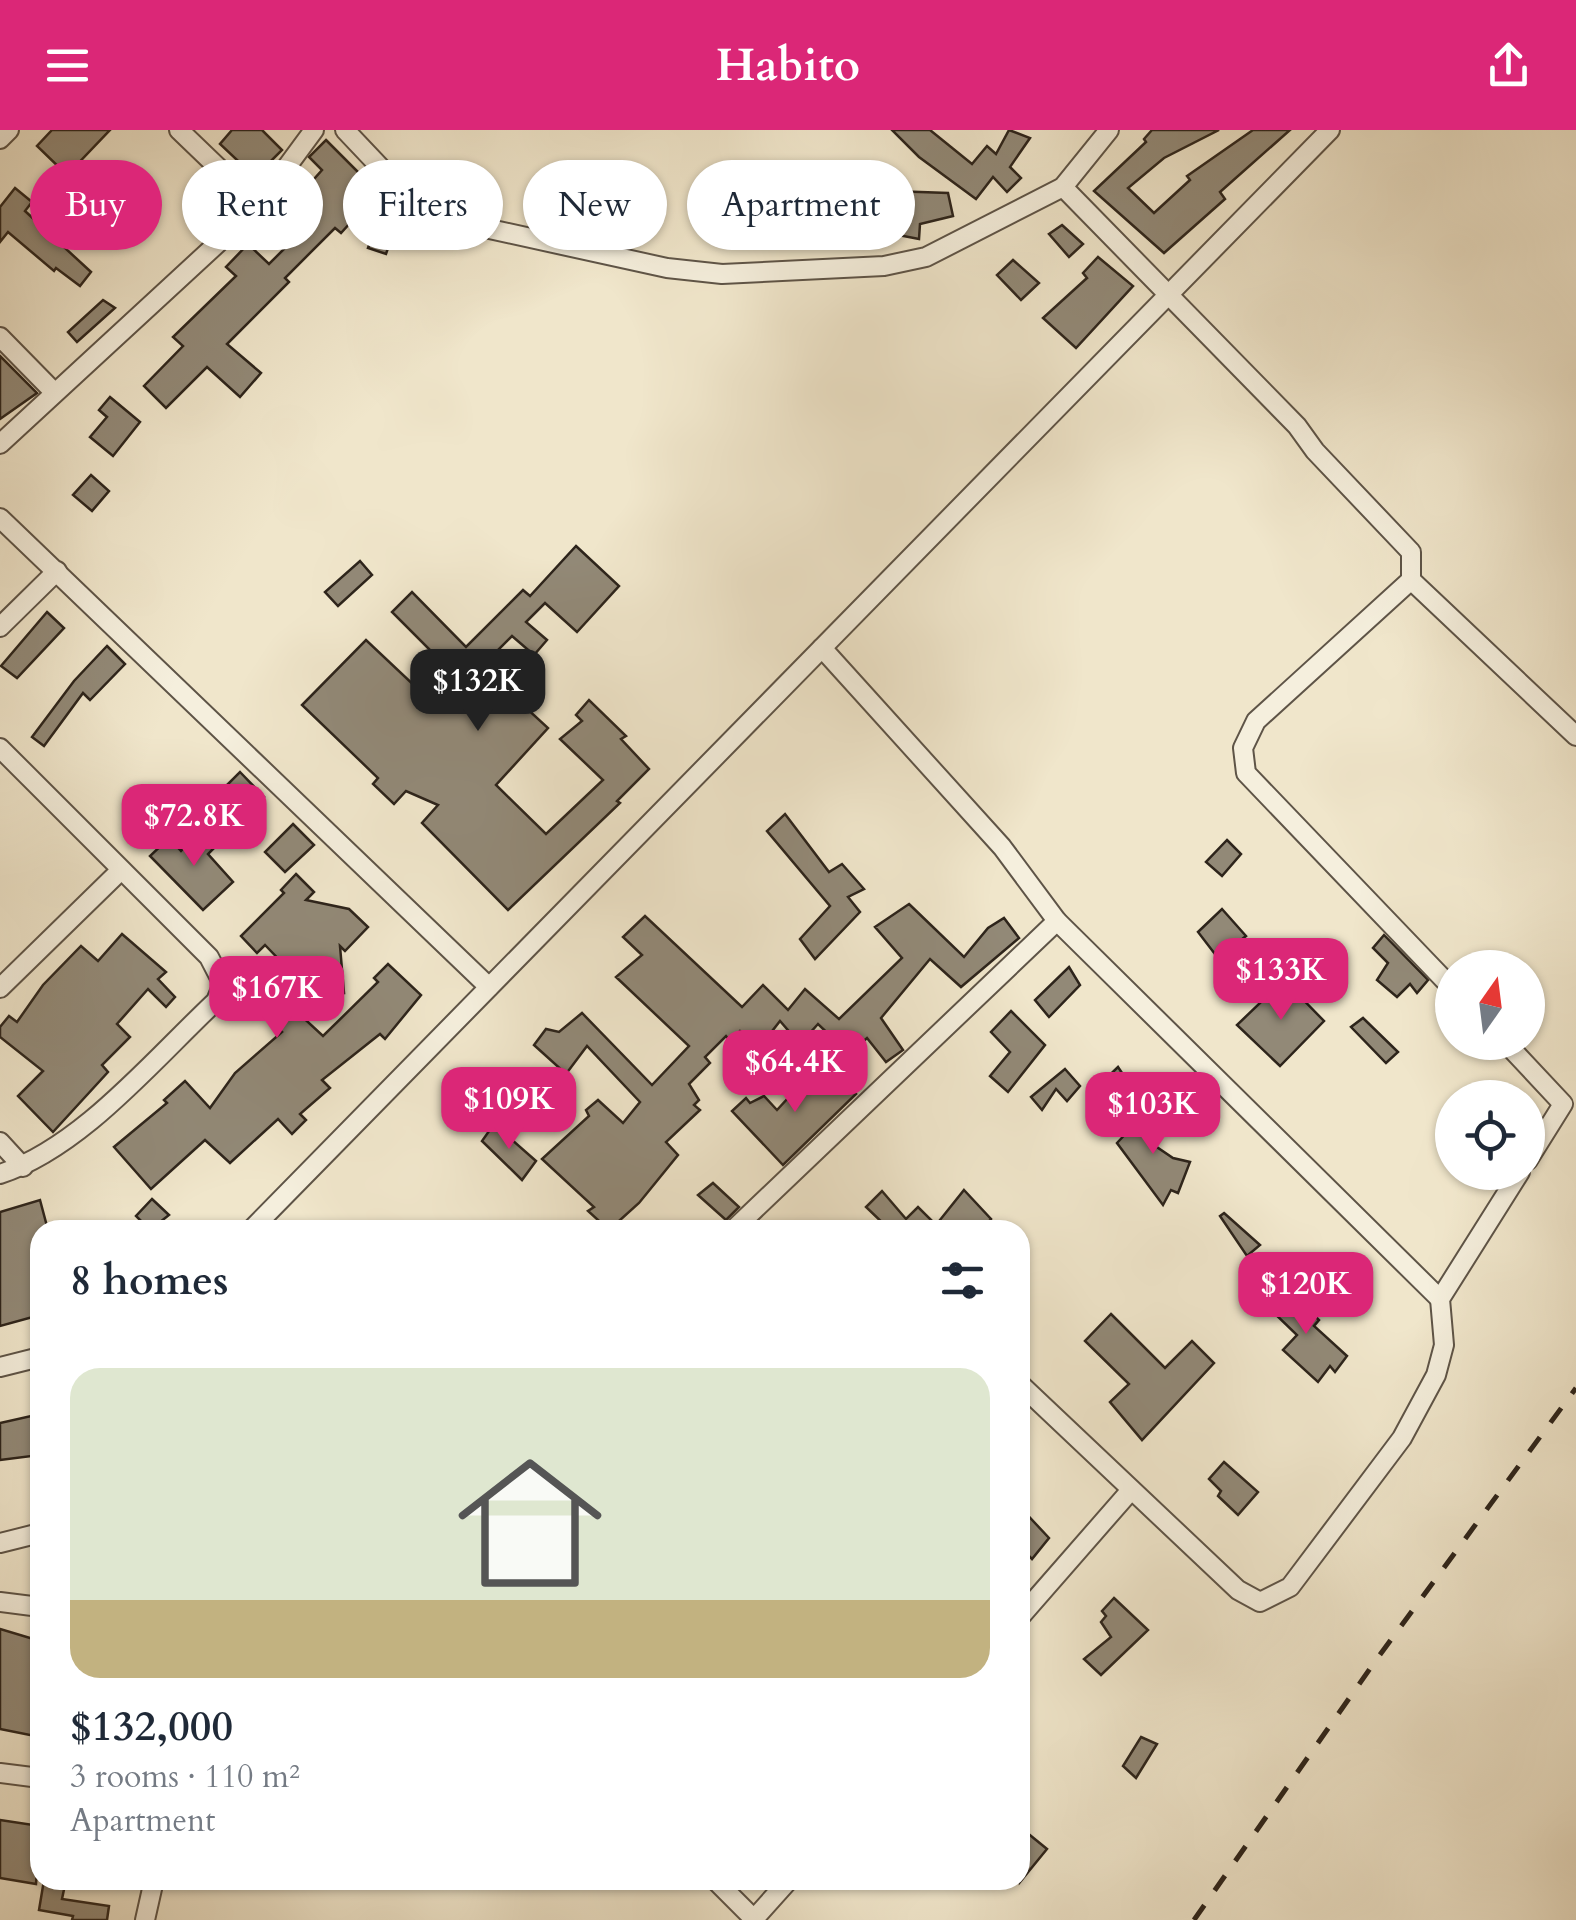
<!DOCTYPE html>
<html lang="en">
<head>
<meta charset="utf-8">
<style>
  :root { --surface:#fff; --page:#f6f6f7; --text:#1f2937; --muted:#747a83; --line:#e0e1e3; --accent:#db2777 }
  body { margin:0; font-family:Cardo,serif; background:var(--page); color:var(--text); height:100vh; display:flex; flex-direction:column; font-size:38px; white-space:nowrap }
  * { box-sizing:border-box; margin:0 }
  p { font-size:32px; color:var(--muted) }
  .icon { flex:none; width:55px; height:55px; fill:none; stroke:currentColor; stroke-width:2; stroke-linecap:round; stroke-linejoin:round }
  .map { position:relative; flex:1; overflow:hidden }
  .panel { position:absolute; left:30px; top:1090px; width:1000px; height:670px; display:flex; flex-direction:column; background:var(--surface); border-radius:30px; box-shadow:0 2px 8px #0004 }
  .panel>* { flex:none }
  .banner { position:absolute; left:30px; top:30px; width:1000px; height:90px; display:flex; gap:20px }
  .needle { width:65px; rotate:14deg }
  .buttons { position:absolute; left:1435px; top:820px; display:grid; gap:20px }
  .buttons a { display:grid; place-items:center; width:110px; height:110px; border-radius:50%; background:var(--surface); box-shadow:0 2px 8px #0004; font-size:50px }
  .price { position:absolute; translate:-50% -85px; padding:0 22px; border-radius:20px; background:var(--accent); color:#fff; font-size:32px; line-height:65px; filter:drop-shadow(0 2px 5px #0008) }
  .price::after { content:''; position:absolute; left:50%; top:60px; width:30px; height:22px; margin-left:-15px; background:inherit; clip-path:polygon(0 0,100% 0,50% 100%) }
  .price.on { background:#222; color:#fff }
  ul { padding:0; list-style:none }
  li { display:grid; align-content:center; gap:20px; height:530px; padding:0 40px }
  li+li { border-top:2px solid var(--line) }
  li span { display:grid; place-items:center; height:310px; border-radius:30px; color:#555 }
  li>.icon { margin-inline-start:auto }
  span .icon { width:180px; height:180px; fill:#fffc; stroke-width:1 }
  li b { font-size:42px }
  h2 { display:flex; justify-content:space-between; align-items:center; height:120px; padding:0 40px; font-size:42px }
  .pill { padding:0 35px; border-radius:45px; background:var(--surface); box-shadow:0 2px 8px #0004; font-size:35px; line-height:90px }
  .pill.on { background:var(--accent); color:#fff }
  header { display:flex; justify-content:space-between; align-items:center; height:130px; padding:0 40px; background:var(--accent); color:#fff; font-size:45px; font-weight:600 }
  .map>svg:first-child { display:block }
  .building { fill:#928977; stroke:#2d241b; stroke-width:2.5 }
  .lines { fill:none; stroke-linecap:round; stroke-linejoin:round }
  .minor-casing { stroke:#5e5447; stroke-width:22 }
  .minor { stroke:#f5efdd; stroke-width:18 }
  .rail { stroke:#2d241b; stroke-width:5; stroke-dasharray:18 18; stroke-linecap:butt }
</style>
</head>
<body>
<header><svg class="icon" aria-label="menu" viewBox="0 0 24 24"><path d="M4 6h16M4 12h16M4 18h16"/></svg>Habito<svg class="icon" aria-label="share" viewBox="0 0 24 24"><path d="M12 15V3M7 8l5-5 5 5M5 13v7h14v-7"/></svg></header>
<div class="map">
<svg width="1576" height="1790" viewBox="0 0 1576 1790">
  <rect width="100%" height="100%" fill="#f0e6cb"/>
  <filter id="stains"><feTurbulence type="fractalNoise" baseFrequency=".002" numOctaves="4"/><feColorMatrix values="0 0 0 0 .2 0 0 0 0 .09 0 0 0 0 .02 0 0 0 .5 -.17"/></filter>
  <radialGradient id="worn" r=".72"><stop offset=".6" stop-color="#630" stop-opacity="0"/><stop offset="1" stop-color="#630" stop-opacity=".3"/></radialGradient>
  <!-- building -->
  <g class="building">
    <polygon points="52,0 110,0 67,45 37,16"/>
    <polygon points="232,0 262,0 282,20 255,47 220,14"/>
    <polygon points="892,0 930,0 972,34 987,16 996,24 1009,0 1030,8 1010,37 1021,48 1007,62 993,47 976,69 919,27"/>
    <polygon points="1152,0 1219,0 1164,28 1128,58 1154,83 1190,50 1187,46 1253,0 1290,0 1220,62 1225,69 1164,123 1094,61 1146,12 1144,9"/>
    <polygon points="326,10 378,62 341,103 335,98 285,148 289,152 227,214 261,243 240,267 207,237 166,278 144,256 183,216 173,207 236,146 226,137 248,114 269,134 293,110 280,97 306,72 299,66 322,40 309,27"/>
    <polygon points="103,50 122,70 106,84 88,64"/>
    <polygon points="15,58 32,72 25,81 91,142 80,156 56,138 54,141 8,102 0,112 0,77"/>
    <polygon points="863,60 948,63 953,86 920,94 919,109 888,103 888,111 861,110 862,89 833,88 833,62 863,63"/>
    <polygon points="385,70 402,78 386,124 368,118"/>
    <polygon points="1062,95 1083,114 1069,127 1049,104"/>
    <polygon points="1098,127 1133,156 1076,218 1043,188 1087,148 1083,143"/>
    <polygon points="1013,130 1039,153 1021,170 997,145"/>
    <polygon points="103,170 115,178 77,212 68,202"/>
    <polygon points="0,226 37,263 0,289"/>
    <polygon points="110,267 140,292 113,326 90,307 107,287 99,280"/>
    <polygon points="91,345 109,361 92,381 73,365"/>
    <polygon points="576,416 619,456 577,502 545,473 526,492 547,510 534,525 512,506 486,532 516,561 512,565 548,598 496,655 546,704 603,650 560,609 582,591 576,585 589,570 626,606 621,609 649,639 617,671 620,673 508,780 422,693 438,675 406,661 394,674 373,654 378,648 302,575 366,510 420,561 445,535 392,482 412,462 466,517 523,460 530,466"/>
    <polygon points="360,431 372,445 338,476 325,462"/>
    <polygon points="47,482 64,498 17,548 1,536"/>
    <polygon points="107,516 125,534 90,570 83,563 44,616 32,607 74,551"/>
    <polygon points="240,642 264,667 244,686 233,674 210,698 187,675 203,658 214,668"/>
    <polygon points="785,684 829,742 842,734 864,759 848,767 860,782 815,829 800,809 830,776 767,701"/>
    <polygon points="293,694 314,715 285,742 265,722"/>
    <polygon points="199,702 215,717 208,724 233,752 203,780 150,726 169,708 181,721"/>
    <polygon points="1227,710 1241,724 1222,746 1206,732"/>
    <polygon points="296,744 314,762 306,770 349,779 368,797 345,821 340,816 344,863 282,868 323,906 378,852 374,848 388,834 421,865 385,909 380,904 322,950 330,958 300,984 306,990 292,1004 278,989 230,1033 205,1010 151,1059 114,1017 167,973 164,970 185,951 210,978 235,943 282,902 257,878 291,842 265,815 257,823 241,806 284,763 281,760"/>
    <polygon points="909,774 964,827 988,798 1004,788 1019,808 961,857 930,829 881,888 903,920 886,932 867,908 857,917 846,908 839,914 818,894 800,914 780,891 759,918 740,901 731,912 726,906 705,927 710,933 689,954 699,970 694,975 700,980 666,1012 678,1025 639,1073 609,1100 588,1081 594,1077 542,1029 589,986 586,980 598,970 623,993 640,972 587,916 566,944 534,915 546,899 559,902 582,883 652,955 689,916 616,847 642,825 623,807 645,786 742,877 763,855 788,880 805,859 839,889 902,828 875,797"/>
    <polygon points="1222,779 1246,806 1218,828 1198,802"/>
    <polygon points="122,804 166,842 158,849 175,867 166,877 148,859 117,894 130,907 102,935 108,942 53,1002 18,966 43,941 0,907 0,897 9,886 17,892 43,855 81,816 98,831"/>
    <polygon points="1384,805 1428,850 1417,863 1410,854 1397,867 1377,850 1388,833 1373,818"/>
    <polygon points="1069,837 1080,855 1049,887 1035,870"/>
    <polygon points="1284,850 1324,891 1280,936 1237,895"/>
    <polygon points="1011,881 1045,915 1008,962 990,946 1010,922 991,902"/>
    <polygon points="1363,888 1398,922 1386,933 1351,897"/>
    <polygon points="1118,937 1132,958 1103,982 1088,966"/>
    <polygon points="1065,939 1080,956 1067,971 1056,959 1042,980 1031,967"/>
    <polygon points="813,941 825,955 838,945 856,964 783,1035 732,981 746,968 750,973 764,966 777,980"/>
    <polygon points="1148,980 1154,980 1164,993 1148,1011 1173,1028 1190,1032 1178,1063 1171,1060 1163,1075 1117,1013"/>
    <polygon points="494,994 536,1031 522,1050 482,1011"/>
    <polygon points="713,1053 739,1077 726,1090 698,1065"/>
    <polygon points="964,1060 991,1089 981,1100 890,1100 866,1077 882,1061 906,1089 918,1077 936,1095"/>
    <polygon points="152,1069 169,1085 150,1100 136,1086"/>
    <polygon points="40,1070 48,1100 40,1100 40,1185 0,1196 0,1082"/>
    <polygon points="1224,1083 1260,1115 1247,1126 1220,1086"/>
    <polygon points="1286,1157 1319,1190 1314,1196 1347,1226 1335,1242 1330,1236 1318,1252 1283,1220 1297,1205 1267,1176"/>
    <polygon points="1111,1184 1165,1238 1192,1211 1214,1233 1142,1310 1110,1272 1129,1254 1085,1211"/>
    <polygon points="40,1284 40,1325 0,1330 0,1293"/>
    <polygon points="1224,1332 1258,1362 1238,1385 1218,1366 1221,1361 1209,1349"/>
    <polygon points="1020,1377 1049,1408 1032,1429 1020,1416"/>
    <polygon points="1114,1468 1148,1500 1101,1545 1084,1529 1111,1507 1101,1492 1106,1486 1102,1481"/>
    <polygon points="0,1499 40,1511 40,1607 0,1599"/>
    <polygon points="1141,1607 1157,1614 1136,1648 1123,1636"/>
    <polygon points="0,1690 40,1696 36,1754 0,1748"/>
    <polygon points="1020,1697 1047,1719 1020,1752"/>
    <polygon points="44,1750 66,1750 62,1769 109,1776 107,1790 72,1790 73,1786 39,1780"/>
  </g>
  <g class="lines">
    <!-- minor casing -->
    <g class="minor-casing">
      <g id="minor">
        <polyline points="179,0 258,76"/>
        <polyline points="345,0 416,75 453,91 667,138 722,144 884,136 926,127 1063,57 1109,0"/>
        <polyline points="0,9 9,0"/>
        <polyline points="1063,57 1297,296 1315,321 1411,422 1411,450 1256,591 1243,618 1246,643 1452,858"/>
        <polyline points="0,207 53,261"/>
        <polyline points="0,314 258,76 314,0"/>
        <polyline points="0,388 489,857"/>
        <polyline points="1411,450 1576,606"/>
        <polyline points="0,497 57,441"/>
        <polyline points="822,518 1002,717 1057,791"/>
        <path d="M0,618l209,209 14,27 -7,17c-62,58 -135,147 -216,173"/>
        <polyline points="0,858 121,740"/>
        <polyline points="1505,912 1563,974 1528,1030"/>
        <polyline points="0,1012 23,1037"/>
        <polyline points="251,1100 1330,0"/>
        <polyline points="733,1100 1057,791 1440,1169"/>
        <polyline points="0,1237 40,1227"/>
        <polyline points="1020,1254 1238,1460 1260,1472 1290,1457 1402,1308 1436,1245 1444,1215 1440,1169 1520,1042"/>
        <polyline points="0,1413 40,1403"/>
        <polyline points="0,1472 40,1477"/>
        <polyline points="1020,1487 1131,1360"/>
        <polyline points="0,1643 40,1648"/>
        <polyline points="715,1750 755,1790"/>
        <polyline points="754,1789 789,1750"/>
        <polyline points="145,1790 154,1750"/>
      </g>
    </g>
    <!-- minor -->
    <use href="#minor" class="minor"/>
    <!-- rail -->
    <polyline class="rail" points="1194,1790 1376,1530 1576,1258"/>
  </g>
  <rect width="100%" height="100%" filter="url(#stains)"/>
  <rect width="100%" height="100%" fill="url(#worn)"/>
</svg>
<div class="buttons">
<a><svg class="needle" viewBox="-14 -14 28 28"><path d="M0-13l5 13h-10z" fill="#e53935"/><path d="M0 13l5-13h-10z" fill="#747a83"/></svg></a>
<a><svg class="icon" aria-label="locate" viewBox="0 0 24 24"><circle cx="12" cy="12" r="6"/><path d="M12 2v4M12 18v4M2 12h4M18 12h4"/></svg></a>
</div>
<b class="price on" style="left:478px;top:604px">$132K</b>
<b class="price" style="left:194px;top:739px">$72.8K</b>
<b class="price" style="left:1281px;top:893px">$133K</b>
<b class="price" style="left:277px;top:911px">$167K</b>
<b class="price" style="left:795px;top:985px">$64.4K</b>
<b class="price" style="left:509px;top:1022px">$109K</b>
<b class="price" style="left:1153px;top:1027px">$103K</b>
<b class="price" style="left:1306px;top:1207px">$120K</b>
<div class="banner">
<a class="pill on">Buy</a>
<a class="pill">Rent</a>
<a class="pill">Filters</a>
<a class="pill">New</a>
<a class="pill">Apartment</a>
</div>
<section class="panel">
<h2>8 homes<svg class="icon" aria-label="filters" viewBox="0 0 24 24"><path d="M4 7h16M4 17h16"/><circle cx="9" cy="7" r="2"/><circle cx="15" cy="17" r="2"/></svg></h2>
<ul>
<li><span style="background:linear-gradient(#dfe7d0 75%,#c2b280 0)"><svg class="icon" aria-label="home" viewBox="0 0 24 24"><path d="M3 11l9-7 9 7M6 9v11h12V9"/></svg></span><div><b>$132,000</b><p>3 rooms · 110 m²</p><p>Apartment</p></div></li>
</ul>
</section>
</div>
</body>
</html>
